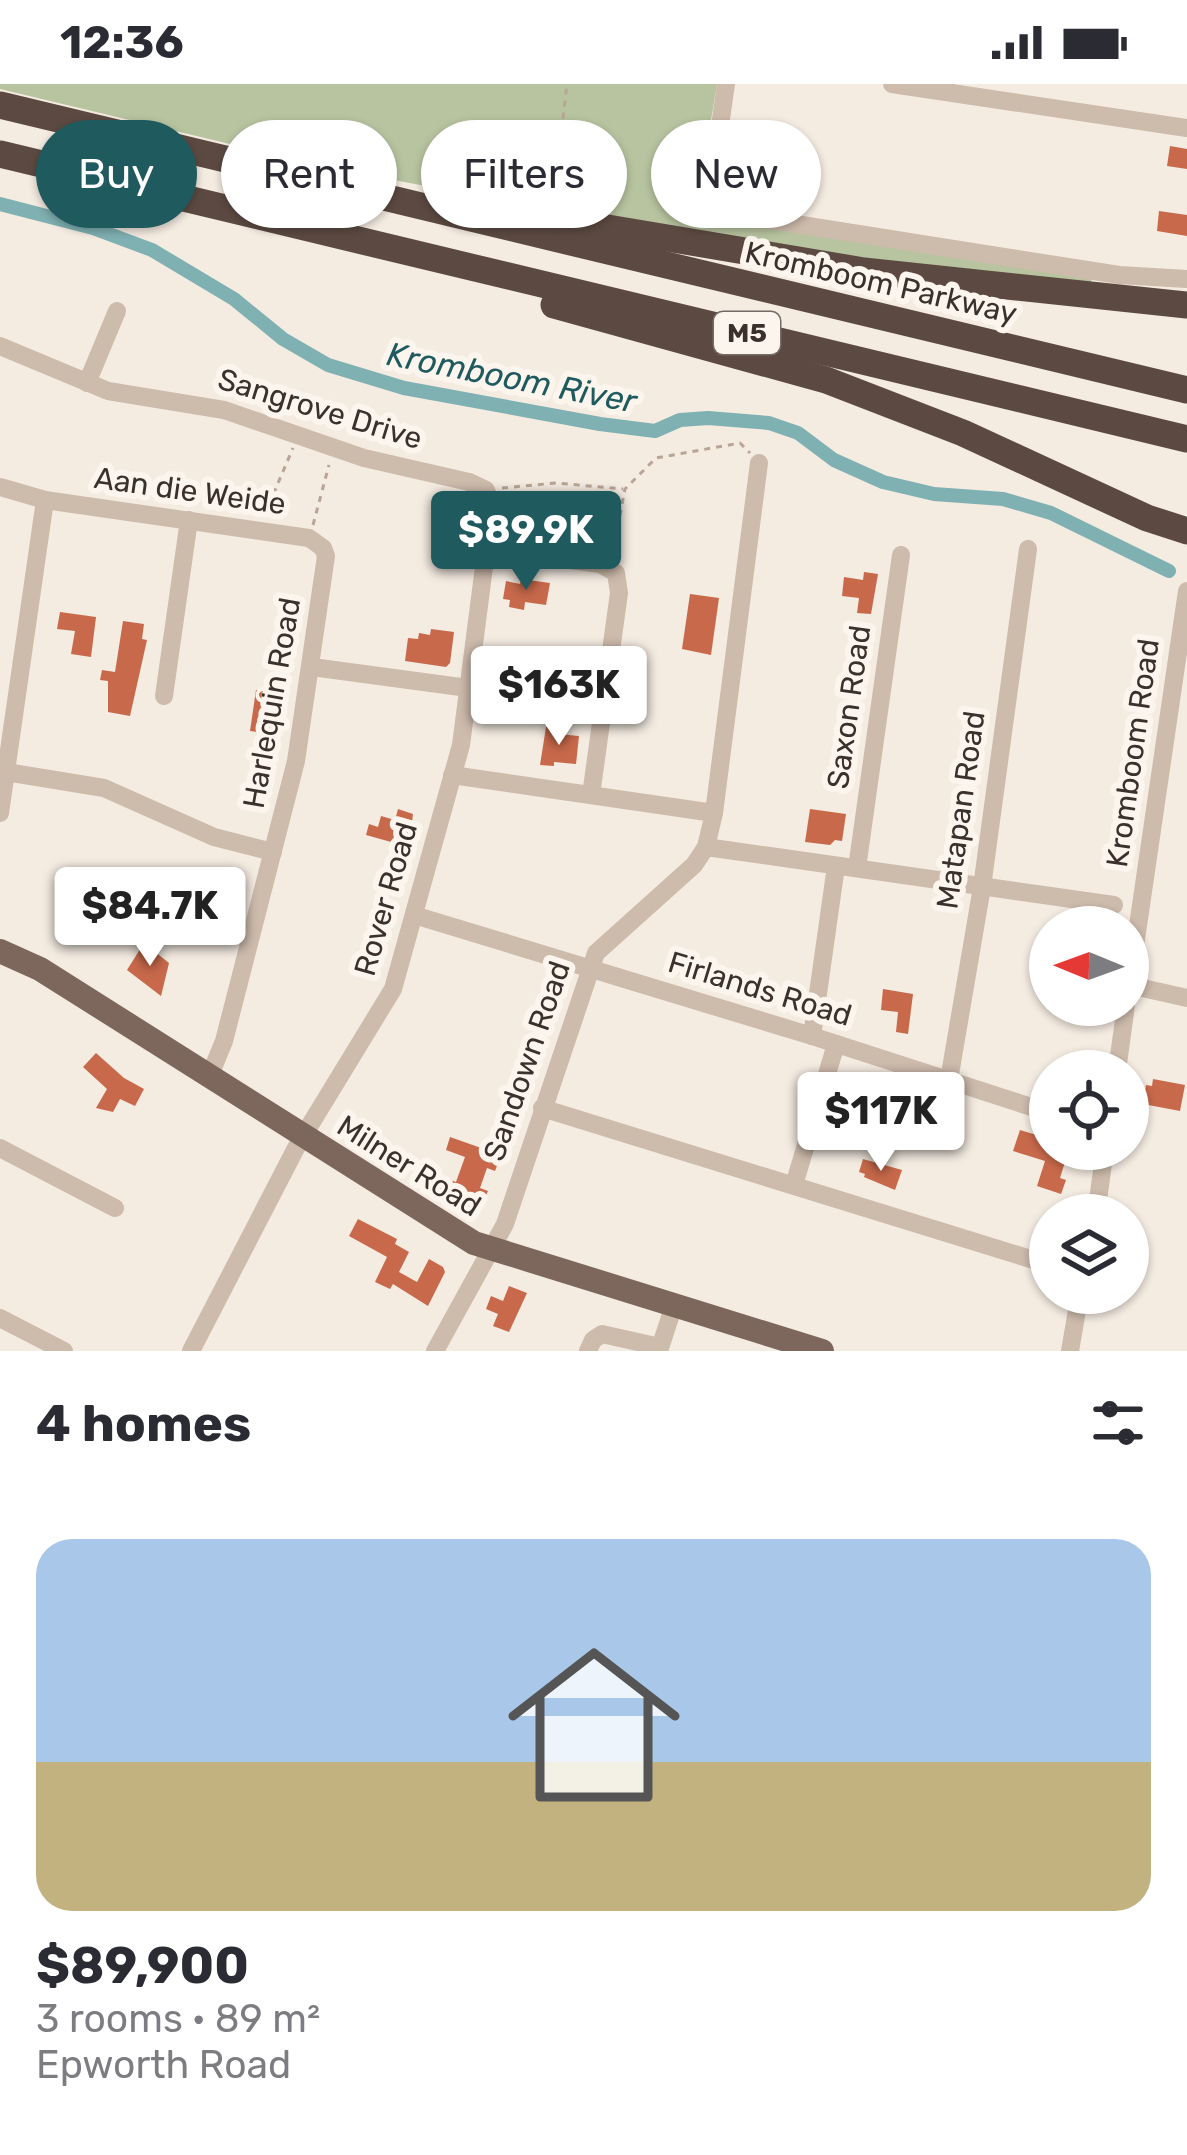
<!DOCTYPE html>
<html lang="en">
<head>
<meta charset="utf-8">
<style>
  :root { --surface:#fff; --page:#f2f2f3; --text:#2b2b33; --muted:#7c7c81; --line:#e1e1e2; --accent:#1f5a5e }
  body { margin:0; font-family:Rubik,sans-serif; background:var(--page); color:var(--text); height:100vh; display:flex; flex-direction:column; font-size:45px; white-space:nowrap }
  * { box-sizing:border-box; margin:0 }
  p { font-size:39px; color:var(--muted) }
  .icon { flex:none; width:66px; height:66px; fill:none; stroke:currentColor; stroke-width:2; stroke-linecap:round; stroke-linejoin:round }
  .map { position:relative; height:1267px; overflow:hidden }
  .panel { display:flex; flex-direction:column; background:var(--surface); flex:1 }
  .panel>* { flex:none }
  .hud { position:absolute; left:36px; top:36px; width:1116px; height:108px; display:flex; gap:24px }
  .needle { width:78px; rotate:271deg }
  .controls { position:absolute; left:1029px; top:822px; display:grid; gap:24px }
  .controls a { display:grid; place-items:center; width:120px; height:120px; border-radius:50%; background:var(--surface); box-shadow:0 3px 9px #0004; font-size:60px }
  .price { position:absolute; translate:-50% -102px; padding:0 27px; border-radius:12px; background:#fff; color:#222; font-size:39px; line-height:78px; filter:drop-shadow(0 3px 6px #0008) }
  .price::after { content:''; position:absolute; left:50%; top:72px; width:36px; height:27px; margin-left:-18px; background:inherit; clip-path:polygon(0 0,100% 0,50% 100%) }
  .price.current { background:var(--accent); color:#fff }
  ul { padding:0; list-style:none }
  li { display:grid; align-content:center; gap:24px; height:636px; padding:0 36px }
  li+li { border-top:3px solid var(--line) }
  li span { display:grid; place-items:center; height:372px; border-radius:36px; color:#555 }
  li>.icon { margin-inline-start:auto }
  span .icon { width:216px; height:216px; fill:#fffc; stroke-width:1 }
  li b { font-size:51px }
  h2 { display:flex; justify-content:space-between; align-items:center; height:144px; padding:0 36px; font-size:51px }
  .tag { padding:0 42px; border-radius:54px; background:var(--surface); box-shadow:0 3px 9px #0004; font-size:42px; line-height:108px }
  .tag.current { background:var(--accent); color:#fff }
  .status { display:flex; justify-content:space-between; align-items:center; height:84px; padding:0 60px; background:var(--surface); direction:ltr }
  .status svg { height:33px; fill:currentColor }
  .map>svg:first-child { display:block }
  .green { fill:#b8c4a0 }
  .lines { fill:none; stroke-linecap:round; stroke-linejoin:round }
  .canal { stroke:#7fb0b2; stroke-width:14 }
  .building { fill:#c8694b }
  .path { stroke:#b9a596; stroke-width:3; stroke-dasharray:6 6; stroke-linecap:butt }
  .minor { stroke:#cdbbac; stroke-width:18 }
  .major { stroke:#7d675c; stroke-width:24 }
  .highway { stroke:#5c4a42; stroke-width:27 }
  .labels { text-anchor:middle; stroke-width:12; stroke-linejoin:round; paint-order:stroke }
  .shield { fill:#fbf5ee; stroke:#756b66; stroke-width:3 }
  .shield-label { font-size:27px; font-weight:bold; fill:#3b302b }
  .street-label { font-size:30px; fill:#3b302b; stroke:#fbf5ee }
  .water-label { font-size:33px; font-style:italic; fill:#1f5a5e; stroke:#fbf5ee }
</style>
</head>
<body>
<div class="status"><b>12:36</b><svg viewBox="0 0 49 12"><path d="M0 12V9h3v3zM5 12V6h3v6zM10 12V3h3v9zM15 12V0h3v12zM26 1h20v11H26zM47 4h2v5h-2z"/></svg></div>
<div class="map">
<svg width="1187" height="1267" viewBox="0 0 1187 1267">
  <rect width="100%" height="100%" fill="#f4ebe1"/>
  <!-- green -->
  <polygon class="green" points="0,0 717,0 700,103 704,105 701,134 1092,193 1091,200 719,157 335,85 0,5"/>
  <g class="lines">
    <!-- canal -->
    <polyline class="canal" points="0,120 93,144 152,166 234,215 283,255 328,281 404,304 600,340 655,347 680,336 708,334 769,339 798,349 834,376 883,398 934,410 1003,415 1051,429 1169,487"/>
  </g>
  <!-- building -->
  <g class="building">
    <polygon points="1170,62 1187,65 1187,85 1167,82"/>
    <polygon points="1159,127 1187,131 1187,152 1157,147"/>
    <polygon points="864,488 878,490 871,530 857,529 859,514 842,512 844,493 863,496"/>
    <polygon points="521,495 550,499 546,521 525,518 524,526 509,523 510,516 503,515 506,497 520,500"/>
    <polygon points="690,510 719,514 711,571 682,565"/>
    <polygon points="60,528 96,533 91,573 71,570 75,547 57,545"/>
    <polygon points="123,537 144,540 142,555 147,556 130,632 108,628 108,597 100,596 102,586 115,588"/>
    <polygon points="431,545 454,548 450,579 446,583 405,577 408,554 418,555 419,549 430,551"/>
    <polygon points="256,606 280,609 278,622 284,623 279,651 250,647"/>
    <polygon points="546,643 559,644 558,650 579,652 576,680 554,678 554,682 540,681"/>
    <polygon points="398,725 413,730 409,763 366,751 369,740 378,743 381,732 395,736"/>
    <polygon points="810,725 846,730 842,757 835,756 830,761 805,758"/>
    <polygon points="144,859 169,879 161,912 127,886"/>
    <polygon points="883,905 913,910 908,950 896,948 898,928 881,926"/>
    <polygon points="96,969 124,994 144,1005 135,1022 120,1015 113,1028 96,1024 107,1005 83,983"/>
    <polygon points="1153,995 1185,1001 1180,1027 1143,1020 1146,1001 1152,1002"/>
    <polygon points="1020,1046 1050,1055 1050,1065 1069,1065 1060,1094 1066,1096 1061,1110 1037,1102 1045,1077 1013,1067"/>
    <polygon points="450,1053 501,1071 495,1087 487,1084 480,1104 488,1107 477,1131 466,1126 469,1118 432,1104 437,1091 456,1098 465,1073 446,1066"/>
    <polygon points="863,1075 902,1086 895,1106 864,1093 865,1090 859,1088"/>
    <polygon points="358,1135 397,1155 395,1160 409,1168 399,1188 417,1198 429,1175 443,1183 445,1188 428,1222 393,1200 390,1205 375,1198 387,1173 349,1152"/>
    <polygon points="509,1202 527,1209 509,1248 493,1242 498,1230 486,1225 491,1212 503,1217"/>
  </g>
  <g class="lines">
    <!-- path -->
    <g class="path">
      <polyline points="562,118 558,78 567,0"/>
      <polyline points="502,404 556,399 623,405"/>
      <polyline points="264,432 293,364"/>
      <polyline points="313,441 329,381"/>
      <polyline points="613,467 625,405 656,374 740,359 750,369"/>
    </g>
    <!-- minor -->
    <g class="minor">
      <polyline points="726,0 711,105 713,119 720,128 1119,191 1187,195"/>
      <polyline points="892,0 1187,44"/>
      <polyline points="0,262 108,307 224,326 364,374 469,398 486,406 492,421 461,661 393,905 296,1064 191,1267"/>
      <polyline points="87,299 117,227"/>
      <polyline points="0,403 45,416 309,454 323,464 326,472 296,677 224,957 210,991"/>
      <polyline points="488,465 600,480 616,489 619,509 591,711"/>
      <polyline points="312,583 468,604"/>
      <polyline points="164,612 189,436"/>
      <polyline points="6,688 104,704 214,753 273,768"/>
      <polyline points="452,691 714,729"/>
      <polyline points="0,729 45,416"/>
      <polyline points="706,763 1114,821"/>
      <polyline points="857,784 901,471"/>
      <polyline points="414,831 812,952 1050,1029"/>
      <polyline points="1129,901 1187,914"/>
      <polyline points="1128,910 1187,507"/>
      <polyline points="812,952 836,782"/>
      <polyline points="1117,987 1126,921"/>
      <polyline points="949,996 982,803 1028,465"/>
      <polyline points="542,1024 1050,1181"/>
      <polyline points="0,1064 115,1124"/>
      <polyline points="794,1101 836,960"/>
      <polyline points="1096,1131 1105,1065"/>
      <polyline points="0,1234 64,1267"/>
      <polyline points="435,1267 505,1140 596,869 694,781 706,763 714,729 759,379"/>
      <polyline points="588,1267 593,1256 602,1250 660,1263"/>
      <polyline points="659,1267 674,1221"/>
      <polyline points="1070,1267 1080,1209"/>
    </g>
    <!-- major -->
    <polyline class="major" points="0,867 40,885 474,1159 822,1267"/>
    <!-- highway -->
    <g class="highway">
      <polyline points="0,21 1187,306"/>
      <polyline points="0,70 1187,355"/>
      <polyline points="518,129 864,187 1187,221"/>
      <polyline points="554,221 826,296 963,349 1147,434 1187,447"/>
    </g>
  </g>
  <g class="labels">
    <!-- shield labels -->
    <rect class="shield" x="714" y="228" width="66" height="42" rx="9"/>
    <g class="shield-label">
      <text x="747" y="258">M5</text>
    </g>
    <!-- street labels -->
    <g class="street-label">
      <text transform="translate(881 199) rotate(13)" y="10">Kromboom Parkway</text>
      <text transform="translate(320 325) rotate(17)" y="10">Sangrove Drive</text>
      <text transform="translate(190 407) rotate(8)" y="10">Aan die Weide</text>
      <text transform="translate(272 619) rotate(-80)" y="10">Harlequin Road</text>
      <text transform="translate(849 623) rotate(-82)" y="10">Saxon Road</text>
      <text transform="translate(1133 669) rotate(-82)" y="10">Kromboom Road</text>
      <text transform="translate(961 726) rotate(-82)" y="10">Matapan Road</text>
      <text transform="translate(386 815) rotate(-74)" y="10">Rover Road</text>
      <text transform="translate(760 905) rotate(17)" y="10">Firlands Road</text>
      <text transform="translate(527 977) rotate(-71)" y="10">Sandown Road</text>
      <text transform="translate(409 1082) rotate(32)" y="10">Milner Road</text>
    </g>
    <!-- water labels -->
    <g class="water-label">
      <text transform="translate(512 293) rotate(11)" y="12">Kromboom River</text>
    </g>
  </g>
</svg>
<div class="controls">
<a><svg class="needle" viewBox="-14 -14 28 28"><path d="M0-13l5 13h-10z" fill="#e53935"/><path d="M0 13l5-13h-10z" fill="#7c7c81"/></svg></a>
<a><svg class="icon" aria-label="locate" viewBox="0 0 24 24"><circle cx="12" cy="12" r="6"/><path d="M12 2v4M12 18v4M2 12h4M18 12h4"/></svg></a>
<a><svg class="icon" aria-label="layers" viewBox="0 0 24 24"><path d="M12 4l9 5-9 5-9-5zM3 14l9 5 9-5"/></svg></a>
</div>
<b class="price current" style="left:526px;top:509px">$89.9K</b>
<b class="price" style="left:559px;top:664px">$163K</b>
<b class="price" style="left:150px;top:885px">$84.7K</b>
<b class="price" style="left:881px;top:1090px">$117K</b>
<div class="hud">
<a class="tag current">Buy</a>
<a class="tag">Rent</a>
<a class="tag">Filters</a>
<a class="tag">New</a>
</div>
</div>
<section class="panel">
<h2>4 homes<svg class="icon" aria-label="filters" viewBox="0 0 24 24"><path d="M4 7h16M4 17h16"/><circle cx="9" cy="7" r="2"/><circle cx="15" cy="17" r="2"/></svg></h2>
<ul>
<li><span style="background:linear-gradient(#a9c7e8 60%,#c2b280 0)"><svg class="icon" aria-label="home" viewBox="0 0 24 24"><path d="M3 11l9-7 9 7M6 9v11h12V9"/></svg></span><div><b>$89,900</b><p>3 rooms · 89 m²</p><p>Epworth Road</p></div></li>
</ul>
</section>
</body>
</html>
